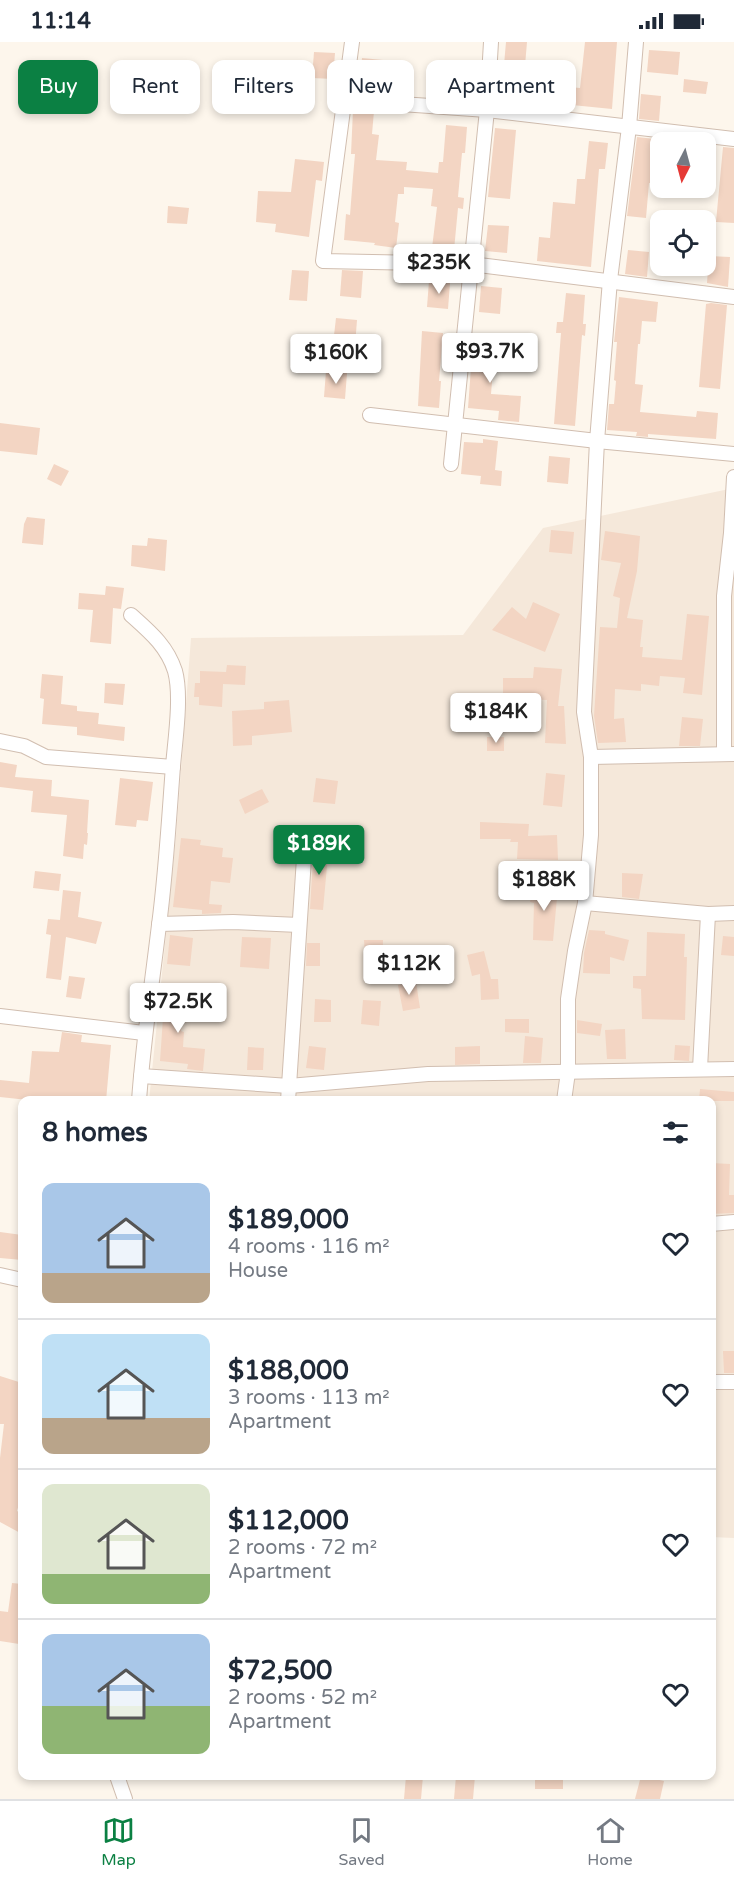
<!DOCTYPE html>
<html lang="en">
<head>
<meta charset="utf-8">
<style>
  :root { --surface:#fff; --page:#f2f2f3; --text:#1f2937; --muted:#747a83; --line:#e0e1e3; --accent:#0b8043 }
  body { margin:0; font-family:"Varela Round",sans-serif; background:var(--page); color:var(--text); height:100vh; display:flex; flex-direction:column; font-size:22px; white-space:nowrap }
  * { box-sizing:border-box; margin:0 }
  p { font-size:20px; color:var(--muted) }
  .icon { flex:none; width:33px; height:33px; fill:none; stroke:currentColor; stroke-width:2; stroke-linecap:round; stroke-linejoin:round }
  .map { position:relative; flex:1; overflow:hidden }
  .details { position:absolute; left:18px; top:1054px; width:698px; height:684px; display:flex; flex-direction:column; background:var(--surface); border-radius:12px; box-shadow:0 3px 9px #0003 }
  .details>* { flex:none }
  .guide { position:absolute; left:18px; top:18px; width:699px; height:54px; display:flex; gap:12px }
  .needle { width:39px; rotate:186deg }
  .tools { position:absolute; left:650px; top:90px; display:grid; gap:12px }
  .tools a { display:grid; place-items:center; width:66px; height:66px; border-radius:12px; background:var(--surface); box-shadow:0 3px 9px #0003; font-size:30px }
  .price { position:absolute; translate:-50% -51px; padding:0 14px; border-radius:6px; background:#fff; color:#222; font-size:20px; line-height:39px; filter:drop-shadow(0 2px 3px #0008) }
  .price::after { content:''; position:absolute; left:50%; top:36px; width:18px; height:14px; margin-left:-9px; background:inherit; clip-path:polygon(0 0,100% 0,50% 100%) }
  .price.active { background:var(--accent); color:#fff }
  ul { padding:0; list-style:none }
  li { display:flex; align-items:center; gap:18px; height:150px; padding:0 24px }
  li+li { border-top:2px solid var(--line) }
  li span { display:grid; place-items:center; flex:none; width:168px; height:120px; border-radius:12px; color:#555 }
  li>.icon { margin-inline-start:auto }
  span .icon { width:72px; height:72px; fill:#fffc; stroke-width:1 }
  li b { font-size:26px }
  h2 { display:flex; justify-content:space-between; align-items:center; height:72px; padding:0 24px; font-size:26px }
  .tag { padding:0 21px; border-radius:12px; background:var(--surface); box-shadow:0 3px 9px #0003; font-size:21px; line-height:54px }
  .tag.active { background:var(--accent); color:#fff }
  .status { display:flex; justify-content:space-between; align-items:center; height:42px; padding:0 30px; background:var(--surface); direction:ltr }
  .status svg { height:16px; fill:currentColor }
  .tab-bar { display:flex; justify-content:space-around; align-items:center; height:84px; border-top:2px solid var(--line); background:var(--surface); font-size:16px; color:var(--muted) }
  .tab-bar a { display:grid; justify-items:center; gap:3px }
  .tab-bar .active { color:var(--accent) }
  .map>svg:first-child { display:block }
  .residential { fill:#f5e8da }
  .building { fill:#f3d5c3 }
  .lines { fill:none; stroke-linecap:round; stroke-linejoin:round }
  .minor-casing { stroke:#d1beb0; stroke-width:16 }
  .minor { stroke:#fff; stroke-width:14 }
</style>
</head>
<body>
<div class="status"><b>11:14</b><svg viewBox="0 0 49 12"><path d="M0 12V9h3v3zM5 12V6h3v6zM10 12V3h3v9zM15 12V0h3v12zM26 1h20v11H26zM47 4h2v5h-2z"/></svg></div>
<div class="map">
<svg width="734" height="1757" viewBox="0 0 734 1757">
  <rect width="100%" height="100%" fill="#fdf6ec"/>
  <!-- residential -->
  <polygon class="residential" points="734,446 734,1496 711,1495 711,1059 149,1059 176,794 191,596 463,593 543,486"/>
  <!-- building -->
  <g class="building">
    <polygon points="506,0 527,0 522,59 501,57"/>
    <polygon points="585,0 617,0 612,67 572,63 572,69 557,67 559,44 580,46"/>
    <polygon points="649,8 680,10 678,33 647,30"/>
    <polygon points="314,10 335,11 333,37 312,36"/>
    <polygon points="362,16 383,18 381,44 376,44 376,51 359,50"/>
    <polygon points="456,23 477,25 475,51 454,49"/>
    <polygon points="684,37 708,40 706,52 683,50"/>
    <polygon points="641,52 661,54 659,79 639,77"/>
    <polygon points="353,68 374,69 372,92 379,93 376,118 407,120 406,128 438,131 439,120 443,120 446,83 467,85 465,111 462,111 458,155 464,156 463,167 458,166 454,208 432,206 437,165 431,164 433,147 404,145 404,152 398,152 395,180 399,181 396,206 374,203 375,201 344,198 346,172 350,173 353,135 355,112 351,112"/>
    <polygon points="495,86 516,88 510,157 488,155"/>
    <polygon points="637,95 655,97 653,126 660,127 660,142 649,141 646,176 627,174"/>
    <polygon points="589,99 608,101 605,127 599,127 591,225 537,219 539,195 550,196 553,160 575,162 577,137 585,137"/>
    <polygon points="723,105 734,106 734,181 716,180"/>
    <polygon points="295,117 324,120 322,139 316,138 309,195 275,190 276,182 256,180 258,149 291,150"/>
    <polygon points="168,164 189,166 187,182 167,181"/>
    <polygon points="488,183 509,184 507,211 485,209"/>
    <polygon points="628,208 649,210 647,235 625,232"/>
    <polygon points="709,214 730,215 728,245 707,241"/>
    <polygon points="292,228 309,229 307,259 289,258"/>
    <polygon points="342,228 363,229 361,256 340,254"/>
    <polygon points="429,239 450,241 448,267 427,265"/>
    <polygon points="481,244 502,246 500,272 479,270"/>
    <polygon points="566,251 585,253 583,282 586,282 585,294 582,293 575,384 554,382 561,291 556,291 557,280 563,280"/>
    <polygon points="619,255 658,260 656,280 642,279 640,302 638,302 635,342 643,343 640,370 696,375 697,369 718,371 716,397 648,392 648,395 636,394 637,390 607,388 609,362 614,362 616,339 614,338 617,300 614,300"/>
    <polygon points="711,261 727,263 720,347 699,345 706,262"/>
    <polygon points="336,276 357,278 355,304 333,302"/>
    <polygon points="422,289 443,291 439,339 441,339 439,366 418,364"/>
    <polygon points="473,299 494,301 493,313 508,315 507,328 493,327 491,352 521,354 519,380 498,378 499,369 468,366"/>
    <polygon points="326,329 347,331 345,357 324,355"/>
    <polygon points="0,381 40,386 37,413 0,409"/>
    <polygon points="483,397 498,399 495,428 502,429 501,444 480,442 481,434 461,432 464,400 483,401"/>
    <polygon points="549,414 570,416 568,442 547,440"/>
    <polygon points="54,422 69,429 61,444 47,437"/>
    <polygon points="27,475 45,477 43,503 22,501 24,482"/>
    <polygon points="551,488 574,490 572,512 549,510"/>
    <polygon points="605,489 640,494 637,529 627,576 643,578 640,605 643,605 642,615 682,618 687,572 709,574 702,653 683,651 685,636 660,634 659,644 641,642 641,649 615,647 614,677 624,676 626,700 598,701 594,674 600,585 617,586 620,556 613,554 621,521 601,518"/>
    <polygon points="148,496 167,498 165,529 131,524 132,503 147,504"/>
    <polygon points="106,544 124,546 121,567 113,566 111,602 90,600 93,568 78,567 79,551 105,553"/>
    <polygon points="533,560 560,572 545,610 492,588 512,565 526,577"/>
    <polygon points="227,623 246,624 245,643 223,642 222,665 199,663 199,655 194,655 195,641 200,641 200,629 226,630"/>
    <polygon points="534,625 562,627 558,664 564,664 566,702 545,701 547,658 503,656 503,636 533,636"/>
    <polygon points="42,632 63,634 61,662 77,664 77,669 99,671 98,682 125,685 124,699 77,693 77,685 42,682 44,657 40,656"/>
    <polygon points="105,641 125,642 123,663 104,661"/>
    <polygon points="289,658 292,690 252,694 252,703 233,704 232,669 264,667 264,660"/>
    <polygon points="682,675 703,677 700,704 679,704"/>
    <rect x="487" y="695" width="17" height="14"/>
    <polygon points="0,720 17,723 15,735 52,738 51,754 89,758 87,791 88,791 87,803 84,802 83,817 63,814 67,773 31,770 33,749 0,745"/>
    <polygon points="546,731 565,733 562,765 543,763"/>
    <polygon points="120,736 153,740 148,779 137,778 136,785 115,783"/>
    <polygon points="316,736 338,739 335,762 313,760"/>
    <polygon points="262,747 269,760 245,772 239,758"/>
    <polygon points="480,780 529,782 528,794 557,793 558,818 517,817 518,800 510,800 511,797 480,797"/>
    <polygon points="181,796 201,798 200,803 223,806 222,815 233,816 230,841 211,839 209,862 222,863 221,871 202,872 202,868 173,865"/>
    <polygon points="314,801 329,802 323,868 310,867"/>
    <polygon points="35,829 61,832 59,849 33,846"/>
    <polygon points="622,831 643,832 639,857 622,855"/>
    <polygon points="533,842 558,845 553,899 533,898 534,861 530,860"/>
    <polygon points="63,848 81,850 78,875 102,880 96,902 66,895 61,938 46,936 51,893 46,892 48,877 60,878"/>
    <polygon points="589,888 605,889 605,892 629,898 624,919 610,915 610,932 583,931 584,911"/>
    <polygon points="647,890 685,892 684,915 687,915 685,978 642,977 641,947 633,946 633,934 646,934"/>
    <polygon points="170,893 193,896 190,924 167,922"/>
    <polygon points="723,894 734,895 734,914 721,913"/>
    <polygon points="242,895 271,896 269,927 240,925"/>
    <polygon points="364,898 383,898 382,937 368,936 368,914 365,914"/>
    <polygon points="307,901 320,901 320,924 306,924"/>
    <polygon points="484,909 491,937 498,937 499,957 481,958 480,932 472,934 467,913"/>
    <polygon points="69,934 85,936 81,957 66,955"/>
    <polygon points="416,940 420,966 403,969 398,943"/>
    <polygon points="165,947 185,949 181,989 184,990 183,1005 205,1007 203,1029 187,1027 188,1022 160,1019"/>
    <polygon points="315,957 331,958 331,980 314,980"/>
    <polygon points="363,958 381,959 379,984 361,982"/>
    <polygon points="505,977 529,977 529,991 505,990"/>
    <polygon points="577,978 602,982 600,994 577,991"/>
    <polygon points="625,987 626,1017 607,1017 605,988"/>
    <polygon points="62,990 82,993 81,1000 111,1003 106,1059 64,1054 64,1059 37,1059 0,1055 0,1038 29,1041 32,1009 59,1010"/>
    <polygon points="525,994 543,996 541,1021 523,1021"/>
    <polygon points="675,1003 690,1004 689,1019 674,1018"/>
    <polygon points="309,1004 326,1006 324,1028 306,1026"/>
    <polygon points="480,1004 480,1022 455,1023 455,1005"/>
    <polygon points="248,1005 264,1006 263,1028 247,1028"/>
    <polygon points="700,1047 734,1050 734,1059 699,1059"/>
    <polygon points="711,1121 730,1122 729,1153 734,1153 734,1171 711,1172"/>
    <polygon points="0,1190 22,1193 22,1218 0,1216"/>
    <polygon points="723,1309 734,1309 734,1331 724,1331"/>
    <polygon points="0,1334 22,1341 22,1357 18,1373 22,1374 22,1451 17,1469 22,1472 22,1492 0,1480 0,1416 4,1382 0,1382"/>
    <polygon points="12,1541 22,1542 22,1585 19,1602 0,1599 0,1569 8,1570"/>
    <polygon points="406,1734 423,1734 421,1757 404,1757"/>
    <polygon points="456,1734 475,1734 473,1757 454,1757"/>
    <rect x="535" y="1734" width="28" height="13"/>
    <polygon points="641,1734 664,1739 660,1757 635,1757"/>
  </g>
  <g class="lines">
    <!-- minor casing -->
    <g class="minor-casing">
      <g id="minor">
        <polyline points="352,0 323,219 471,222 734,255"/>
        <polyline points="344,58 487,68 734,97"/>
        <polyline points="370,373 597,399 734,412"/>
        <polyline points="451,422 487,68 491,0"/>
        <path d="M131,573c19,17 36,31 44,56 7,25 0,70 -2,95 -4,53 -7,106 -14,159 -7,59 -16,117 -20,176"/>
        <polyline points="0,699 24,704 46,715 173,725"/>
        <polyline points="724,712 724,554 731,491 734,435"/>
        <polyline points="591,715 734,712"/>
        <polyline points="585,861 708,872 734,871"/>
        <polyline points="159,882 233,880 299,883"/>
        <polyline points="0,974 144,991"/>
        <polyline points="700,1027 708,872"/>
        <polyline points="141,1034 289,1044 428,1032 734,1027"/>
        <polyline points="288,1059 305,801"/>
        <polyline points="564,1059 568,1030 568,957 575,909 585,861 591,793 591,715 584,670 597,399 610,238 629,85 636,0"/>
        <polyline points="711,1182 734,1180"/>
        <polyline points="0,1233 22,1238"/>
        <polyline points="711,1340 734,1340"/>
        <polyline points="117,1734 125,1757"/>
      </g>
    </g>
    <!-- minor -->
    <use href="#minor" class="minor"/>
  </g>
</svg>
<div class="tools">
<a><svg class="needle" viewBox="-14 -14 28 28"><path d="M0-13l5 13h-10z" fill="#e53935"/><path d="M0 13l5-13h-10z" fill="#747a83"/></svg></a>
<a><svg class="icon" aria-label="locate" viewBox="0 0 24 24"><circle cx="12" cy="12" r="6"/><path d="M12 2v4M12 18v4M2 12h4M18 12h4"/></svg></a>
</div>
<b class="price" style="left:439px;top:253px">$235K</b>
<b class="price" style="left:490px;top:342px">$93.7K</b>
<b class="price" style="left:336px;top:343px">$160K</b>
<b class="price" style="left:496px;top:702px">$184K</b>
<b class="price active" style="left:319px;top:834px">$189K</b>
<b class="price" style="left:544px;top:870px">$188K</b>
<b class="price" style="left:409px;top:954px">$112K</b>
<b class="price" style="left:178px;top:992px">$72.5K</b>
<div class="guide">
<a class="tag active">Buy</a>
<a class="tag">Rent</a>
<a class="tag">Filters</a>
<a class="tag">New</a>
<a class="tag">Apartment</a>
</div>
<section class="details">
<h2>8 homes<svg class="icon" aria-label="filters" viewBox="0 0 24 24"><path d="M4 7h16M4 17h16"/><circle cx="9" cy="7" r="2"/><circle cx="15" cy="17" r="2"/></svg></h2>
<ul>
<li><span style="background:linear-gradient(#a9c7e8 75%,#b9a48a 0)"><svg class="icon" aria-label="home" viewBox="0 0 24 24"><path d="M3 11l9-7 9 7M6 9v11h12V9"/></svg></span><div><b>$189,000</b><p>4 rooms · 116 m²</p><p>House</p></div><svg class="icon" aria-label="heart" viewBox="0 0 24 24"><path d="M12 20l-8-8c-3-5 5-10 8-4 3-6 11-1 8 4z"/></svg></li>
<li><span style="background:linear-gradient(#bfe0f5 70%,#b9a48a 0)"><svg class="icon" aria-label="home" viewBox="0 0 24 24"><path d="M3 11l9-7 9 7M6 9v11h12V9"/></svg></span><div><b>$188,000</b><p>3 rooms · 113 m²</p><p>Apartment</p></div><svg class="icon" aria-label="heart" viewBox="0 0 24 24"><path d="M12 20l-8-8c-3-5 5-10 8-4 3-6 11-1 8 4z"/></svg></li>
<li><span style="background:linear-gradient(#dfe7d0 75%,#8fb573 0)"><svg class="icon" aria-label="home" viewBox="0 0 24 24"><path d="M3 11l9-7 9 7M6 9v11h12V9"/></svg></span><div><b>$112,000</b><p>2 rooms · 72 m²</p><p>Apartment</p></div><svg class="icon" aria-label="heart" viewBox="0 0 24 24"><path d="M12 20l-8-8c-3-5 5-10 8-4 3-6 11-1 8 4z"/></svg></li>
<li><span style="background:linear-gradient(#a9c7e8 60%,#8fb573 0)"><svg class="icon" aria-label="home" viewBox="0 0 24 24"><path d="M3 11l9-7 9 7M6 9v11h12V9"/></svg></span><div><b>$72,500</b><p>2 rooms · 52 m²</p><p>Apartment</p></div><svg class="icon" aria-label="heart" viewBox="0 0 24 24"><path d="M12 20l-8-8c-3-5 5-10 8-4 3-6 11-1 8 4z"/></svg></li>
</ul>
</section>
</div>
<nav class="tab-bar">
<a class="active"><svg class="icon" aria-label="map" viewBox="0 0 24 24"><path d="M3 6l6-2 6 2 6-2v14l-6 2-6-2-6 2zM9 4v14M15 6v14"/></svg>Map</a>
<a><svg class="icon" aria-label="saved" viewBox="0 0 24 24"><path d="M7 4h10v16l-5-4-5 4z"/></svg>Saved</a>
<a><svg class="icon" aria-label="home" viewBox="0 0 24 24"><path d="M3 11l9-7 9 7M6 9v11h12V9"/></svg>Home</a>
</nav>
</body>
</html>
